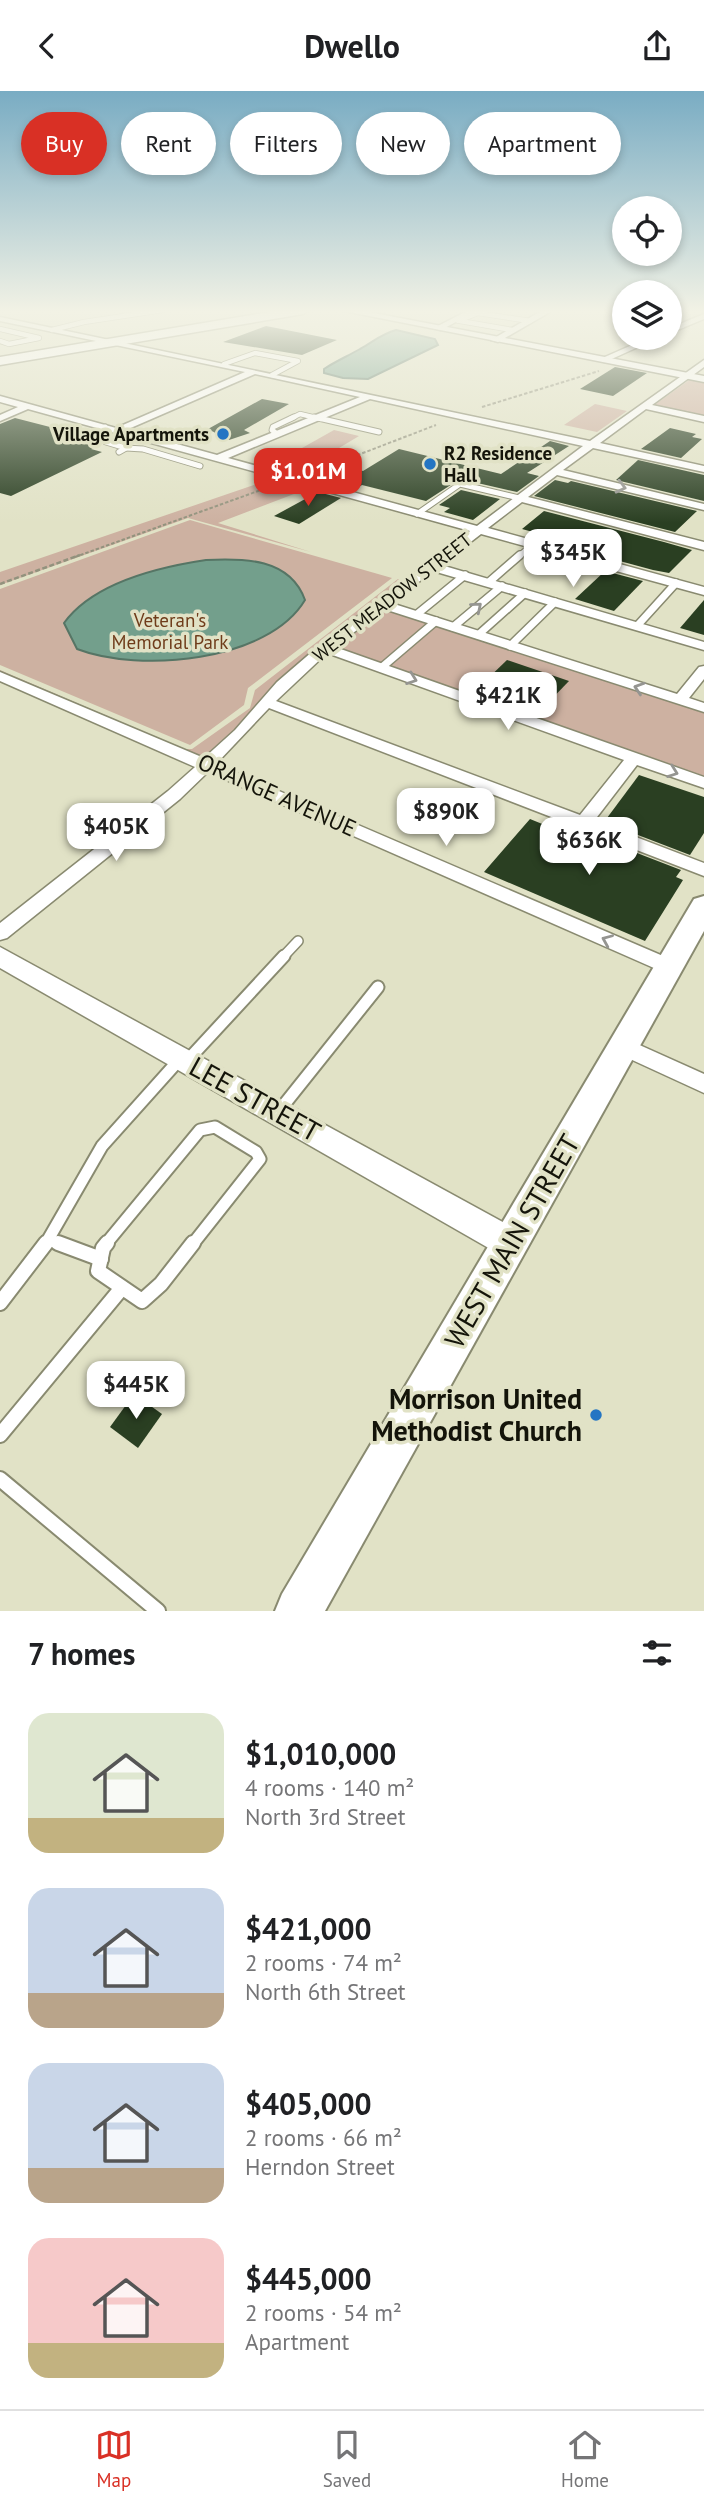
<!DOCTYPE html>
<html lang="en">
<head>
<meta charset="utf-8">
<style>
  :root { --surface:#fff; --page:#f6f6f6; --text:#202124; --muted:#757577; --line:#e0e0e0; --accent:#d93025 }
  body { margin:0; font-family:"PT Sans",sans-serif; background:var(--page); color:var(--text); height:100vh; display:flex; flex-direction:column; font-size:26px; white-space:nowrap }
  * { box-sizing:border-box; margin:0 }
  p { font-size:23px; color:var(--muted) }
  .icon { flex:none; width:38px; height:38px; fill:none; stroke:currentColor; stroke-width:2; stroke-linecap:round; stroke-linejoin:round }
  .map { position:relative; height:1520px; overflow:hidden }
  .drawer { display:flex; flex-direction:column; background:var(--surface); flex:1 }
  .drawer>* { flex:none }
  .hud { position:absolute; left:21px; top:21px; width:663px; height:63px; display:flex; gap:14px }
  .tools { position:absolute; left:612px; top:105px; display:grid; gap:14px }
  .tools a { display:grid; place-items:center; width:70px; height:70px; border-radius:50%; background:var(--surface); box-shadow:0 4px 10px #0003; font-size:35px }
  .price { position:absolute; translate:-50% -60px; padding:0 16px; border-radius:14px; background:#fff; color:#222; font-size:23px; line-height:46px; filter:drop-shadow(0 2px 4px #0008) }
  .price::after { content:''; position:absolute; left:50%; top:42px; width:21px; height:16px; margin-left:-10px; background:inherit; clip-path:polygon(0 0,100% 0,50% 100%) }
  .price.on { background:var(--accent); color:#fff }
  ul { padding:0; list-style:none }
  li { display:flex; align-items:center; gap:21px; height:175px; padding:0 28px }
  li span { display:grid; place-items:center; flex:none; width:196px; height:140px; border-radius:21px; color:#555 }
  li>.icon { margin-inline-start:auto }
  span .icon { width:84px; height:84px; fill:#fffc; stroke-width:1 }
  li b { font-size:30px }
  h2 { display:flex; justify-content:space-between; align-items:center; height:84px; padding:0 28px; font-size:30px }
  .pill { padding:0 24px; border-radius:32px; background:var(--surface); box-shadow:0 4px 10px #0003; font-size:24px; line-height:63px }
  .pill.on { background:var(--accent); color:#fff }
  header { display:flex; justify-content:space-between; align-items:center; height:91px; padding:0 28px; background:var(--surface); font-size:32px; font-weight:700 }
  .tabs { display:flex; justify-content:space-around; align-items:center; height:98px; border-top:2px solid var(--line); background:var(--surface); font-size:19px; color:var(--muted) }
  .tabs a { display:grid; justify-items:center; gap:4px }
  .tabs .on { color:var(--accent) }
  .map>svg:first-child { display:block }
  .green { fill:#cdb1a1 }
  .water { fill:#739f8c; stroke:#567565; stroke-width:2 }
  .building { fill:#2a3f22 }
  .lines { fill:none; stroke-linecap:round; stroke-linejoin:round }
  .service-far5-casing { stroke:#898a70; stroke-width:6 }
  .service-far4-casing { stroke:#898a70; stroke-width:7 }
  .service-far3-casing { stroke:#898a70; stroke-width:10 }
  .service-far2-casing { stroke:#898a70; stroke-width:12 }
  .service-far1-casing { stroke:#898a70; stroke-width:15 }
  .service-casing { stroke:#898a70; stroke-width:18 }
  .minor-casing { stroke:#898a70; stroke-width:3 }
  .tertiary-casing { stroke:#898a70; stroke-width:3 }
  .secondary-casing { stroke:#898a70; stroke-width:4 }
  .primary-casing { stroke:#898a70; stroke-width:3 }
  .path-far1 { stroke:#92927d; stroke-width:2; stroke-dasharray:3.5 2; stroke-linecap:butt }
  .path { stroke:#92927d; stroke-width:2.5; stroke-dasharray:5 2.5; stroke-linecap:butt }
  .service-far5 { stroke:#fff; stroke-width:4.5 }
  .service-far4 { stroke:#fff; stroke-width:5 }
  .service-far3 { stroke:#fff; stroke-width:7 }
  .service-far2 { stroke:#fff; stroke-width:9 }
  .service-far1 { stroke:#fff; stroke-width:11 }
  .service { stroke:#fff; stroke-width:14 }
  .minor { fill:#fff; fill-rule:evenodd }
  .tertiary { fill:#fff; fill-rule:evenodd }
  .secondary { fill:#fff; fill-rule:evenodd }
  .primary { fill:#fff; fill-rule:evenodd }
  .oneway { stroke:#959591 }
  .poi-dot { fill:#2475c3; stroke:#e1e2c6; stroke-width:2.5 }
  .labels { text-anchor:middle; stroke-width:7; stroke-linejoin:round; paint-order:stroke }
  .far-poi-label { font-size:19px; font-weight:bold; fill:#14140a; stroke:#e1e2c6; text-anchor:end }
  .far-street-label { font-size:19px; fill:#14140a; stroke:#e1e2c6 }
  .far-park-label { font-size:19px; fill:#6f3c1a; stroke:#e1e2c6 }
  .street-label { font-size:23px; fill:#14140a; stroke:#e1e2c6 }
  .near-street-label { font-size:28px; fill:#14140a; stroke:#e1e2c6 }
  .near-poi-label { font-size:28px; font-weight:bold; fill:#14140a; stroke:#e1e2c6; text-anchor:end }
</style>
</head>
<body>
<header><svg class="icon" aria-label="back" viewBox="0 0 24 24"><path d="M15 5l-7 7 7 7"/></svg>Dwello<svg class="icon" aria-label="share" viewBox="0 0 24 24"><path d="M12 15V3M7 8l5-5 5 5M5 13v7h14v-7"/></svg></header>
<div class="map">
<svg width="704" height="1520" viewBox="0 0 704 1520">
  <rect width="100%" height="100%" fill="#e1e2c6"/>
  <!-- green -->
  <g class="green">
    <polygon points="692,287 704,289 704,327 653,315"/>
    <polygon points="595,313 627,320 597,341 564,334"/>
    <polygon points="334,339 359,345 329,363 302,357"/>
    <polygon points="280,385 315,395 218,432 311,461 188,427 0,494 0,481"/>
    <polygon points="190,429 392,487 248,597 244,614 190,654 0,574 0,498"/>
    <polygon points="398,488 409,491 273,600 275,614 204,672 0,582 0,579 184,658 192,658 250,617 255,599"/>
    <polygon points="385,519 704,622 704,685 337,556"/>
  </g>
  <!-- water -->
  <g class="water">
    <path d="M396,239l39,9 3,6 -70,34 -25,-1 -19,-5v-4c12,-8 24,-13 36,-20 13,-7 21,-15 36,-19z"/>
    <path d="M206,469c38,-2 84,-2 99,40 -37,62 -166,73 -228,49l-13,-26c29,-40 95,-56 142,-63z"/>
  </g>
  <!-- building -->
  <g class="building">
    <polygon points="266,235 337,249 302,264 223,251"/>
    <polygon points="615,276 647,282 613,305 580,298"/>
    <polygon points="262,308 289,313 244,339 250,342 229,349 208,338"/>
    <polygon points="15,327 85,345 95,354 101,352 91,358 102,361 11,405 0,402 0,333"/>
    <polygon points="670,337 696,343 692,346 702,348 681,367 641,358"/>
    <polygon points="550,350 569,355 527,382 539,385 517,401 460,388 426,410 362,394 354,399 331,393 355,378 363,380 399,358 501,383"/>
    <polygon points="638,369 704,384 704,410 616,389"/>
    <polygon points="555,389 568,392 571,390 697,420 675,441 534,405"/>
    <polygon points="461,399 500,408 473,429 444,421 450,417 439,414"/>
    <polygon points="318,401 341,407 299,433 274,425"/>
    <polygon points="544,420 664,451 692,459 669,482 653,479 616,469 620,465 522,438"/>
    <polygon points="605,480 643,490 614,520 575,508"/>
    <polygon points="704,509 704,544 680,537"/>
    <polygon points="507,569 569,590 542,618 479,596"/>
    <polygon points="639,684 704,706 704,742 690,764 604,731"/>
    <polygon points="530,728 589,752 593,745 681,779 676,786 683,789 645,850 484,781"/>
    <polygon points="134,1303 162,1323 138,1357 110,1336"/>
  </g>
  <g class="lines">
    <!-- service-far5 casing -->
    <g class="service-far5-casing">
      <g id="service-far5">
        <polyline points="458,230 478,222 530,230"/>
        <polyline points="460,230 512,239"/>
        <polyline points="670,233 682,235"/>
        <polyline points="0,238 39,247 9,253 0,250"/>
        <polyline points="52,239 84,231 163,219"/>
        <polyline points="224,273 255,262 298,270 272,284"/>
        <polyline points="290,328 300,323 321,328"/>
      </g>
    </g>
    <!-- service-far4 casing -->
    <g class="service-far4-casing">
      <g id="service-far4">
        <polyline points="314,326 379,341"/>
        <polyline points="277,343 272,339 273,336 294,326"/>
        <polyline points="97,349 90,344 105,336"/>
        <polyline points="106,351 126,357 119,361"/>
        <polyline points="126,357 143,358 200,375"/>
        <polyline points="417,423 460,393 519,407"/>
        <polyline points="518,466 532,454"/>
      </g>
    </g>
    <!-- service-far3 casing -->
    <g class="service-far3-casing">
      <g id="service-far3">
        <polyline points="489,491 520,464"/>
        <polyline points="416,524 465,484"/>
        <polyline points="637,535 676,492"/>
        <polyline points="453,536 502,495"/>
        <polyline points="478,544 525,502"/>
        <polyline points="510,555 555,511"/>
        <polyline points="381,577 436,530"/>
      </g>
    </g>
    <!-- service-far2 casing -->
    <g class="service-far2-casing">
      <polyline id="service-far2" points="282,867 298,850"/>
    </g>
    <!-- service-far1 casing -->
    <g class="service-far1-casing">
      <g id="service-far1">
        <polyline points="187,970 284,865"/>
        <polyline points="279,1020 378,896"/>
        <polyline points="49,1149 63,1154"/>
        <polyline points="45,1154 102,1055 179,969"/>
        <polyline points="105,1154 200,1039 215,1036 256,1061 260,1068 192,1154"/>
      </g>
    </g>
    <!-- service casing -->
    <g class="service-casing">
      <g id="service">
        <polyline points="58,1152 101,1168"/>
        <polyline points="107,1152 103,1157 98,1180 142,1210 161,1193 193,1152"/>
        <polyline points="0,1212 46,1152"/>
        <polyline points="0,1344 121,1198"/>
        <polyline points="0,1388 158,1520"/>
      </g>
    </g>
    <!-- minor casing -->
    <g class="minor-casing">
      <g id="minor">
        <polygon points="469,219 478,219 441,239 434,237"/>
        <polygon points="543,219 550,221 498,251 491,249"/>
        <polygon points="704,223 704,228 670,242 670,237"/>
        <path d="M0,226l590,124 114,-81v7l-52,38 52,11v6l-58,-13 -46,34 104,23v6l-111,-24 -30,22 141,34v6l-147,-35 -29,22 176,45v8l-182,-48 -34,26 216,59v8l-223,-61 -40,31 263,77v8l-271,-79 -42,32 286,91 22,-27 5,-1v13l-15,19 15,5v9l-320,-103 -49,38 369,130v11l-67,-23 -43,56 110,42v13l-435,-168 -53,56 461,198 3,5 -3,5 -7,2 -7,-2 -455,-200 -28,27 -173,139 -7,2v-17l168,-132 27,-24 -195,-86v-9l204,86 31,-28 42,-48 43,-37 150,-114 -442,-122 -28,12v-6l18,-8 -18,-5v-6l116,32 129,-56 -245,-51zM255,283l105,23 -143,58 -91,-25zM370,308l213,47 -106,80 -249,-68zM327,562l297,107 -44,55 -304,-114z"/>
        <polygon points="648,247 658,247 605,271 598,269"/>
        <polygon points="624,947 704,983 704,1002 617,962 613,956 617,950"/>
      </g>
    </g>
    <!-- tertiary casing -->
    <g class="tertiary-casing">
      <g id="tertiary">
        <polygon points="339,219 358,219 704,285 704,291"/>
        <polygon points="0,856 521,1141 526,1152 521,1163 510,1167 499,1163 0,877"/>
      </g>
    </g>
    <!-- secondary casing -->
    <g class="secondary-casing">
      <polygon id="secondary" points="704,805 704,840 325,1520 275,1520 282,1503 694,808"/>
    </g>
    <!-- primary casing -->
    <g class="primary-casing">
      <polygon id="primary" points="281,219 309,219 303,223 0,274 0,266"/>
    </g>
    <!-- path-far1 -->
    <g class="path-far1">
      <polyline points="482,316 599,280"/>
      <polyline points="316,380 436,334"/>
      <polyline points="75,466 272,395"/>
    </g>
    <!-- path -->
    <polyline class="path" points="0,493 80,464"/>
    <!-- service-far5 -->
    <use href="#service-far5" class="service-far5"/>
    <!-- service-far4 -->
    <use href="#service-far4" class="service-far4"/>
    <!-- service-far3 -->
    <use href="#service-far3" class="service-far3"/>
    <!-- service-far2 -->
    <use href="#service-far2" class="service-far2"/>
    <!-- service-far1 -->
    <use href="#service-far1" class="service-far1"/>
    <!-- service -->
    <use href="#service" class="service"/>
    <!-- minor -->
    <use href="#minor" class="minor"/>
    <!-- tertiary -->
    <use href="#tertiary" class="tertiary"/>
    <!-- secondary -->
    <use href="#secondary" class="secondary"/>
    <!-- primary -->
    <use href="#primary" class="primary"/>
  </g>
  <!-- one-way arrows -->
  <defs><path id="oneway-chevron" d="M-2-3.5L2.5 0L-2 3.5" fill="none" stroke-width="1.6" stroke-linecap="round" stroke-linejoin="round" transform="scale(1.75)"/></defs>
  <g class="oneway">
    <use href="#oneway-chevron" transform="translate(621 396) rotate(14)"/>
    <use href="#oneway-chevron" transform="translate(477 516) rotate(-40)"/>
    <use href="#oneway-chevron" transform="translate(412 588) rotate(20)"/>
    <use href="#oneway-chevron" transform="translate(639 597) rotate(-162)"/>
    <use href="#oneway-chevron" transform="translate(673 681) rotate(20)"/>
    <use href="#oneway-chevron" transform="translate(607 849) rotate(-157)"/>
  </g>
  <!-- sky -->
  <linearGradient id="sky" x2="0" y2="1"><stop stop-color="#79acc3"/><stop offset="0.51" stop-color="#f2f2e5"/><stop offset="1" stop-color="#f2f2e5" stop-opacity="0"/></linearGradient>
  <rect width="704" height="432" fill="url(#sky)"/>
  <!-- markers -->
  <g class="poi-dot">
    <circle cx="223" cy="343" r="7"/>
    <circle cx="430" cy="373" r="7"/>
    <circle cx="596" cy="1324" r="7"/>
  </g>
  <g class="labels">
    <!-- far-poi labels -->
    <g class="far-poi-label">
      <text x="209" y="350">Village Apartments</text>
      <text x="444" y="369" text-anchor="start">R2 Residence<tspan x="444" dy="22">Hall</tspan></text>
    </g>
    <!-- far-street labels -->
    <g class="far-street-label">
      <text transform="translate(392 506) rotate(-38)" y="7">WEST MEADOW STREET</text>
    </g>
    <!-- far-park labels -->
    <g class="far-park-label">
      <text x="170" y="536">Veteran's<tspan x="170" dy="22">Memorial Park</tspan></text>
    </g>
    <!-- street labels -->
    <g class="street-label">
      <text transform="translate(277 704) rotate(24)" y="8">ORANGE AVENUE</text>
    </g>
    <!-- near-street labels -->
    <g class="near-street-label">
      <text transform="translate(255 1008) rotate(29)" y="10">LEE STREET</text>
      <text transform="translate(512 1150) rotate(-60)" y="10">WEST MAIN STREET</text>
    </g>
    <!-- near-poi labels -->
    <g class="near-poi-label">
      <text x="582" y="1318">Morrison United<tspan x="582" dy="32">Methodist Church</tspan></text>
    </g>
  </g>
</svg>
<div class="tools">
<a><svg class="icon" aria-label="locate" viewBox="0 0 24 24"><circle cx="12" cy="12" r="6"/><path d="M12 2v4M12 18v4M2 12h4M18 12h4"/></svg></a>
<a><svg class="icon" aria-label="layers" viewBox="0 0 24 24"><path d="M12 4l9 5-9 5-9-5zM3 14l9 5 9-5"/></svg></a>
</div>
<b class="price on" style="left:308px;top:417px">$1.01M</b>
<b class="price" style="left:573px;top:498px">$345K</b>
<b class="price" style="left:508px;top:641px">$421K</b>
<b class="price" style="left:446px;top:757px">$890K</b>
<b class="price" style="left:116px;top:772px">$405K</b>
<b class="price" style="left:589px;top:786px">$636K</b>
<b class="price" style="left:136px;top:1330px">$445K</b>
<div class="hud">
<a class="pill on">Buy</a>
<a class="pill">Rent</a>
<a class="pill">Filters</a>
<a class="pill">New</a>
<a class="pill">Apartment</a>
</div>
</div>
<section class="drawer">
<h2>7 homes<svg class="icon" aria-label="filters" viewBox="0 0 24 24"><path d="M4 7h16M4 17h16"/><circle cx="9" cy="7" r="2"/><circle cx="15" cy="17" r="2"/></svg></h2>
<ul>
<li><span style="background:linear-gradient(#dfe7d0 75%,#c2b280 0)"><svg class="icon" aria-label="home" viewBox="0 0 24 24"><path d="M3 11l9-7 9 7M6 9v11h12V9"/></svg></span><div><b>$1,010,000</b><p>4 rooms · 140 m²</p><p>North 3rd Street</p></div></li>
<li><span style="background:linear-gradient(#c9d6e8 75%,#b9a48a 0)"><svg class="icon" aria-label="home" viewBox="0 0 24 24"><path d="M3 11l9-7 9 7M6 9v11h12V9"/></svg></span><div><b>$421,000</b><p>2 rooms · 74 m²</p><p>North 6th Street</p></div></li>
<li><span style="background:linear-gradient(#c9d6e8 75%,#b9a48a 0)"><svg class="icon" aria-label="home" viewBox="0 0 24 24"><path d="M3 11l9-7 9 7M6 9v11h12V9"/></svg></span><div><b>$405,000</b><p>2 rooms · 66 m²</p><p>Herndon Street</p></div></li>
<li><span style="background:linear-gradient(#f6c9c9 75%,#c2b280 0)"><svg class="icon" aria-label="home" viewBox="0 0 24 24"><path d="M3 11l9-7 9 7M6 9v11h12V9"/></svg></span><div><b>$445,000</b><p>2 rooms · 54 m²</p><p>Apartment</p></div></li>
</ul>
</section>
<nav class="tabs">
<a class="on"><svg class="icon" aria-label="map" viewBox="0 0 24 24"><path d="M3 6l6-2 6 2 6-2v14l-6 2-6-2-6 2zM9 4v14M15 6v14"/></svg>Map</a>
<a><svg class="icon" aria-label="saved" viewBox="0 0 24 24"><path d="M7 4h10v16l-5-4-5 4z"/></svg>Saved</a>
<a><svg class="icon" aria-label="home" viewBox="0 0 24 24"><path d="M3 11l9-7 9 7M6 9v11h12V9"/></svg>Home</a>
</nav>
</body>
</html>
